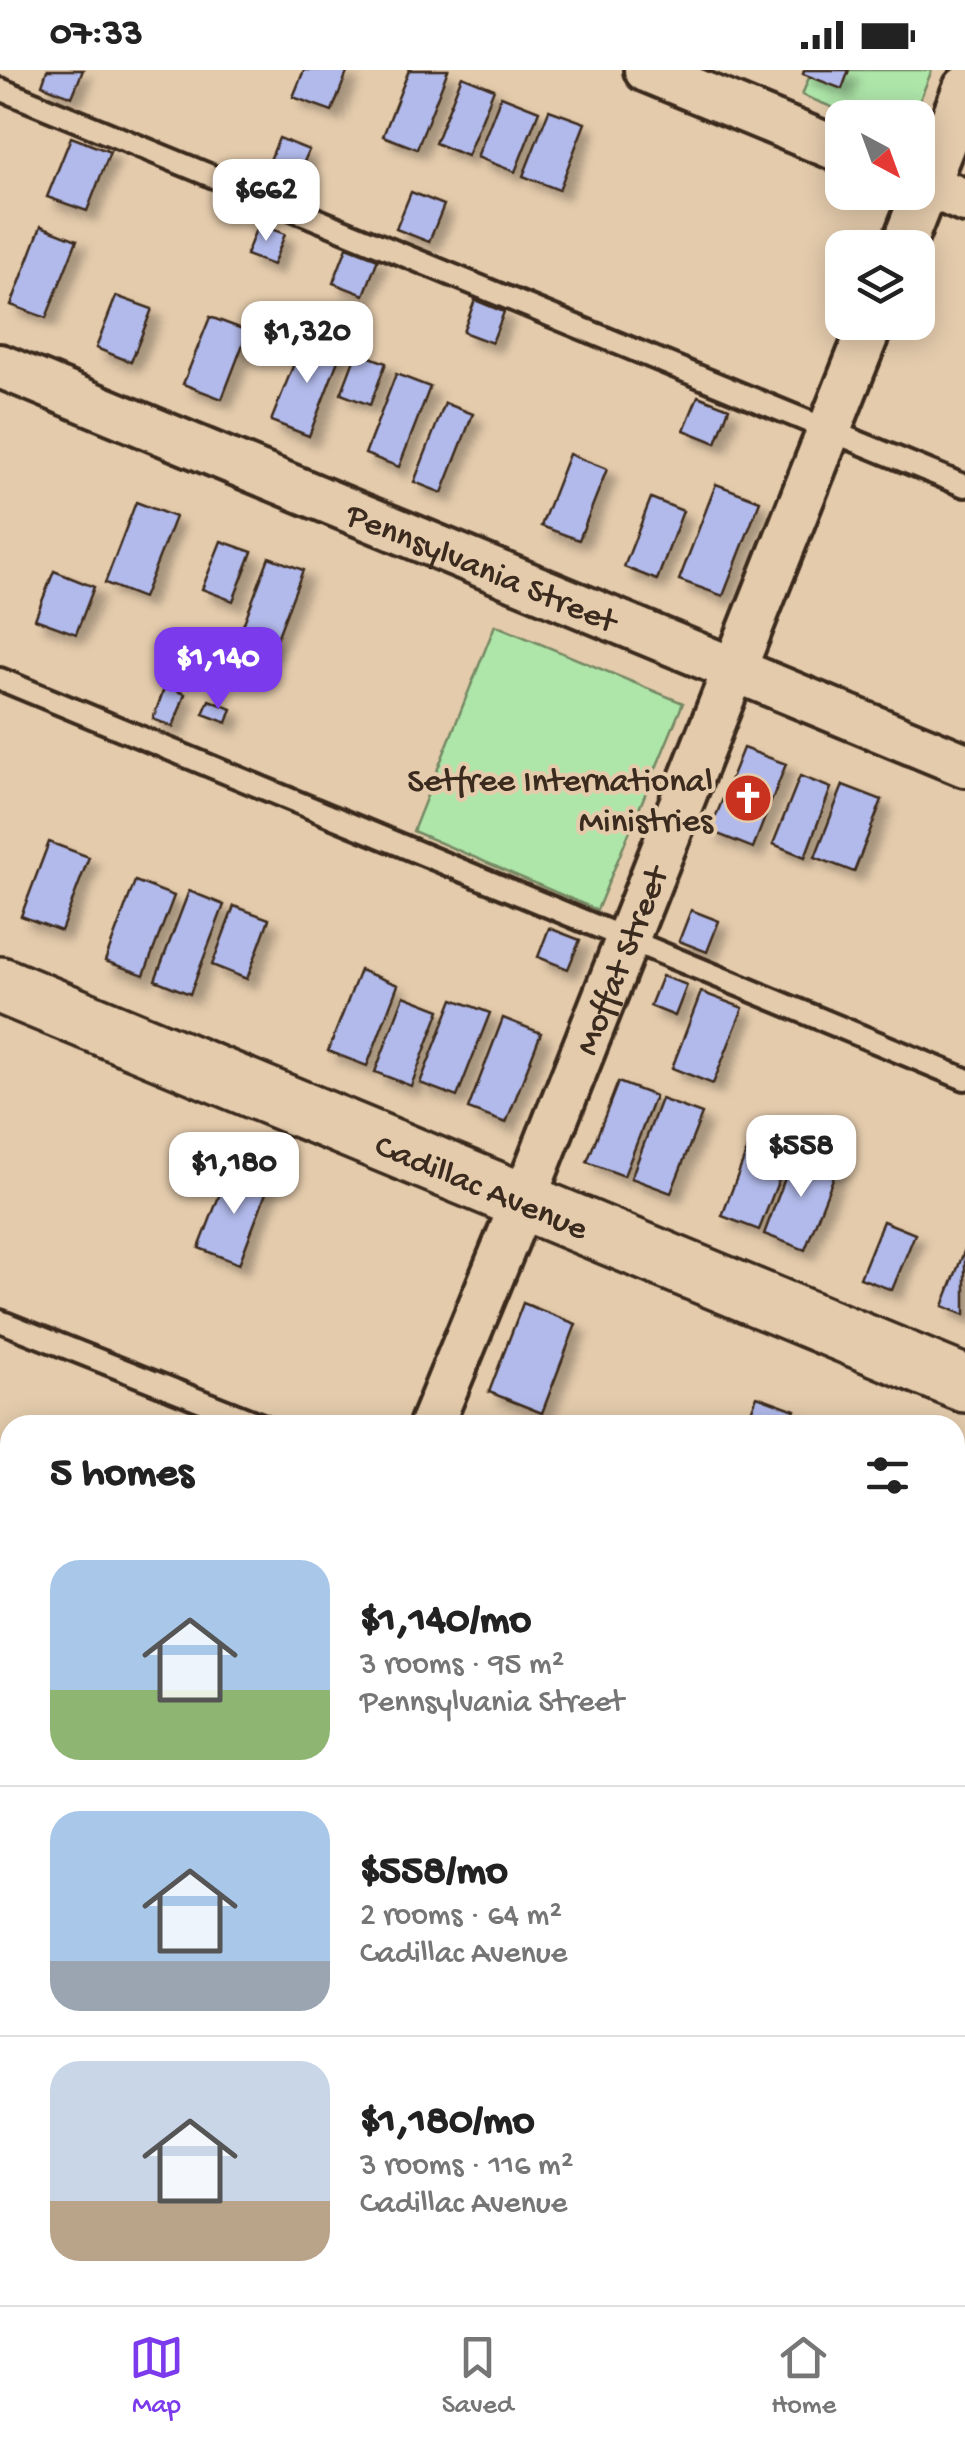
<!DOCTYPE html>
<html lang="en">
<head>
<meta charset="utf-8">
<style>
  :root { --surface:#fff; --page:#f6f6f6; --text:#222; --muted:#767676; --line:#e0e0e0; --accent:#7c3aed }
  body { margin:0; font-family:"Gochi Hand",sans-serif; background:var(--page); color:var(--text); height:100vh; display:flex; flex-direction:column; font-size:38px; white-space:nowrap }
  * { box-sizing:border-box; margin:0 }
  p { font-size:32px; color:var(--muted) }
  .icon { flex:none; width:55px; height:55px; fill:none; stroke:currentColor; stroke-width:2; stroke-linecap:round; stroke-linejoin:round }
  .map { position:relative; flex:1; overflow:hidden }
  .drawer { position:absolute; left:0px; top:1345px; width:965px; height:890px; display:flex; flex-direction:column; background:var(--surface); border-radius:30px 30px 0 0; box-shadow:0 5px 25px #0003 }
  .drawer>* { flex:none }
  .needle { width:65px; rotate:139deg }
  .fabs { position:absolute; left:825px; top:30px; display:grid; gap:20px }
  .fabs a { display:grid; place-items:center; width:110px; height:110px; border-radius:20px; background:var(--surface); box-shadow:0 5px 25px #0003; font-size:50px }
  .price { position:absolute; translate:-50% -85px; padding:0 22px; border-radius:20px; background:#fff; color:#222; font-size:32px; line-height:65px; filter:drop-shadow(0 2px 5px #0008) }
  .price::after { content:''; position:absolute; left:50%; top:60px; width:30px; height:22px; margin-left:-15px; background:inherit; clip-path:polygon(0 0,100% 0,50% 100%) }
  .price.on { background:var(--accent); color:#fff }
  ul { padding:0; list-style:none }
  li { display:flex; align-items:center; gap:30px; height:250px; padding:0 50px }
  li+li { border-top:2px solid var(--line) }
  li span { display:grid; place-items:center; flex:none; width:280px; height:200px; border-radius:30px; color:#555 }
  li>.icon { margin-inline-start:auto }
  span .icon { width:120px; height:120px; fill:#fffc; stroke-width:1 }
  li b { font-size:42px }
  h2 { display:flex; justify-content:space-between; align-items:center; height:120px; padding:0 50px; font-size:42px }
  .status { display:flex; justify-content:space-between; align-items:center; height:70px; padding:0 50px; background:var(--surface); direction:ltr }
  .status svg { height:28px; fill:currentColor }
  .dock { display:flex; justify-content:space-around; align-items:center; height:140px; border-top:2px solid var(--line); background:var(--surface); font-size:28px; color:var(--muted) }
  .dock a { display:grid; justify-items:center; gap:5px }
  .dock .on { color:var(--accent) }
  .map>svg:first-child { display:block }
  .green { fill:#aee6a9; stroke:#748864; stroke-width:2.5 }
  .building { fill:#b2baeb; stroke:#3b2a1e; stroke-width:2.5; filter:url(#shadow) }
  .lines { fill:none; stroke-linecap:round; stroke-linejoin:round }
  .service-casing { stroke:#3b2a1e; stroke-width:28 }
  .minor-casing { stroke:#3b2a1e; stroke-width:50 }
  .secondary-casing { stroke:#3b2a1e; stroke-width:62 }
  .service { stroke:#e4cbac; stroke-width:20 }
  .minor { stroke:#e4cbac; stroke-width:42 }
  .secondary { stroke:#e4cbac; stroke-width:55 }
  .labels { text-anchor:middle; stroke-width:8; stroke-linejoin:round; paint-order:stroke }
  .street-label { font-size:35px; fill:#3b2a1e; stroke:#e4cbac }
  .poi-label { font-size:35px; fill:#3b2a1e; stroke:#e4cbac; text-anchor:end }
</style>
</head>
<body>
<div class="status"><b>07:33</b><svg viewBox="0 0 49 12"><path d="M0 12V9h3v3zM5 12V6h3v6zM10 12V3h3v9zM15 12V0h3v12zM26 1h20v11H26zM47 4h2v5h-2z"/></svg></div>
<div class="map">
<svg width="965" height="2235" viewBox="0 0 965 2235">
  <defs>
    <filter id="shadow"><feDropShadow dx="9" dy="9" stdDeviation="5" flood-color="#0004"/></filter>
  </defs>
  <rect width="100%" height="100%" fill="#e4cbac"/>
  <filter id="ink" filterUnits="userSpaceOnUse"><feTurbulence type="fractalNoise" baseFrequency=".01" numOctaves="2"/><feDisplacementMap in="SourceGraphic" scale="20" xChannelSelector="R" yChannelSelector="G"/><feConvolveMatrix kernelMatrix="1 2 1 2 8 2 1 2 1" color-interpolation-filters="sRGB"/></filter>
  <g filter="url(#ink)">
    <!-- green -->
    <g class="green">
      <polygon points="812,0 932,0 913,47 856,47 802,25"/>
      <polygon points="495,555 683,633 597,840 413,761"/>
    </g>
    <!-- building -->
    <g class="building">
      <polygon points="47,0 83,0 72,27 42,15"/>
      <polygon points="304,0 348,0 332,41 293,27"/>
      <polygon points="409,0 448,0 417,79 383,66"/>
      <polygon points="804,0 849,0 842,19 803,4"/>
      <polygon points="462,6 494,19 467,86 435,73"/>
      <polygon points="501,26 539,41 515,102 477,87"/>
      <polygon points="549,40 585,53 559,120 523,106"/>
      <polygon points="71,67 110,82 87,141 47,127"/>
      <polygon points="279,68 309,80 294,116 264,105"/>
      <polygon points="411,122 444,135 429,172 396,159"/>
      <polygon points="258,154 285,164 273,195 246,185"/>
      <polygon points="41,156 77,170 46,248 11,235"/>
      <polygon points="347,177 378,189 364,225 333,213"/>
      <polygon points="116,226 152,239 131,292 96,278"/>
      <polygon points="475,230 504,242 492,273 463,262"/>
      <polygon points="210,247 248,261 222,329 183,314"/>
      <polygon points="305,266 342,280 309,366 271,351"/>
      <polygon points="357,282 386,293 370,335 341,324"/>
      <polygon points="396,304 430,317 399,397 365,384"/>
      <polygon points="698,326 729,338 716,373 684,360"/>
      <polygon points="445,333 473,344 442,423 414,412"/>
      <polygon points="569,384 607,399 579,470 541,456"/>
      <polygon points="716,414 760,431 723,526 679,510"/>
      <polygon points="651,428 683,441 657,510 624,497"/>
      <polygon points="136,432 175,447 143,528 105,513"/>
      <polygon points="221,471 252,482 233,531 202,519"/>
      <polygon points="269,487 303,500 271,584 237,571"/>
      <polygon points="54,501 94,517 76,564 35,549"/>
      <polygon points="165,616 185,624 173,657 153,649"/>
      <polygon points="209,630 232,639 227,653 203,644"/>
      <polygon points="743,678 786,694 753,778 710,761"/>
      <polygon points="800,706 831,718 805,787 773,774"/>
      <polygon points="843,715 882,730 854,802 815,787"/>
      <polygon points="49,772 89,787 61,861 21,846"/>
      <polygon points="135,811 174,826 144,905 105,891"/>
      <polygon points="189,821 224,835 190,924 155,910"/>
      <polygon points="234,836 269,849 247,909 212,895"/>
      <polygon points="691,840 719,851 707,882 679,871"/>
      <polygon points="549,858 580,870 568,899 538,887"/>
      <polygon points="360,900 398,915 367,996 328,981"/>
      <polygon points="662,906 687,915 675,946 650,936"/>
      <polygon points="701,922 743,938 713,1014 672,998"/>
      <polygon points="404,926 440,940 411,1016 375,1002"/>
      <polygon points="453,929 490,943 457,1027 420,1013"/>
      <polygon points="503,948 541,963 506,1053 468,1039"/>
      <polygon points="618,1012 655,1026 624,1106 587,1092"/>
      <polygon points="661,1029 702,1044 671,1123 631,1108"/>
      <polygon points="753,1065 791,1079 759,1160 722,1146"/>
      <polygon points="796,1079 838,1096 805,1180 764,1164"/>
      <polygon points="229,1100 269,1115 239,1194 199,1178"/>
      <polygon points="883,1151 915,1164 892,1220 860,1208"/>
      <polygon points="965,1179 965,1245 943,1236"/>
      <polygon points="523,1233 576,1254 542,1343 489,1322"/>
      <polygon points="757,1326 795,1340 789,1355 746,1355"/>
      <polygon points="955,1402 965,1406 965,1445 955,1471"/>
      <polygon points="10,1420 10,1461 0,1457 0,1446"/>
      <polygon points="955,2001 965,2005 964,2089 955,2086"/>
      <polygon points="80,2225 125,2225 120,2235 76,2235"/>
      <polygon points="495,2225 534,2225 530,2235 507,2235 493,2230"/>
      <polygon points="545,2225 588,2225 584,2235 541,2235"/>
    </g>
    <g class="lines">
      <!-- service casing -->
      <g class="service-casing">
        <g id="service">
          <polyline points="0,19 965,416"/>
          <polyline points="0,609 965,1009"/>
          <polyline points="0,1251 262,1355"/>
          <polyline points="955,1634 965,1638"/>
          <polyline points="0,1826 10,1830"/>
          <polyline points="955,2220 965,2224"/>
        </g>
      </g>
      <!-- minor casing -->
      <g class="minor-casing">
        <g id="minor">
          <polyline points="646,0 842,81"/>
          <polyline points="918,111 965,131"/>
          <polyline points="902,178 965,18"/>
          <path id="s1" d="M0,296l965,399"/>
          <path id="s2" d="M431,1355l104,-253 337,-850"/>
          <polyline points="0,1518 10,1522"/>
          <polyline points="955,1915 965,1919"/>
          <polyline points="0,2087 10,2091"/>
          <polyline points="331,2225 355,2235"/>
        </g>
      </g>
      <!-- secondary casing -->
      <g class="secondary-casing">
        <g id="secondary">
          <path id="s3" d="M0,915l965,399"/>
        </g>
      </g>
      <!-- service -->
      <use href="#service" class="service"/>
      <!-- minor -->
      <use href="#minor" class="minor"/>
      <!-- secondary -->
      <use href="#secondary" class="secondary"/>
    </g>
  </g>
  <!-- icons -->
  <defs>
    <g id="church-disc" transform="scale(2.5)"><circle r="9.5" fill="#c8321e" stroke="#e4cbac"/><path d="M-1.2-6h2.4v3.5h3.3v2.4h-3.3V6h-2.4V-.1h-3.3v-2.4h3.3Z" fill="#fff"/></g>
  </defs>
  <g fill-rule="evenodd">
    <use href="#church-disc" x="748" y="728"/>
  </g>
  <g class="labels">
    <!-- street labels -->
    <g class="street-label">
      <text dy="12" stroke="none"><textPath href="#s1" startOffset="522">Pennsylvania Street</textPath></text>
      <text dy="12" stroke="none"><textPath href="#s2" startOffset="502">Moffat Street</textPath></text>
      <text dy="12" stroke="none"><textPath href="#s3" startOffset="522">Cadillac Avenue</textPath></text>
    </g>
    <!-- poi labels -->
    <g class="poi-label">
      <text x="713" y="720">Setfree International<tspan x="713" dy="40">Ministries</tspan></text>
    </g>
  </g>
</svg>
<div class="fabs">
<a><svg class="needle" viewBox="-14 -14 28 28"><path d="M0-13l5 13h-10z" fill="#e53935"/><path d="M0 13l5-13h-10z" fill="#767676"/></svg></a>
<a><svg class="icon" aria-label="layers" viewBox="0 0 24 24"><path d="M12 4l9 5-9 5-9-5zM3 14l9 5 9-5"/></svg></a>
</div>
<b class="price" style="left:266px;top:174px">$662</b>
<b class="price" style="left:307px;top:316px">$1,320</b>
<b class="price on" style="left:218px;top:642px">$1,140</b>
<b class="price" style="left:801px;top:1130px">$558</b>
<b class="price" style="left:234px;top:1147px">$1,180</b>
<section class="drawer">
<h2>5 homes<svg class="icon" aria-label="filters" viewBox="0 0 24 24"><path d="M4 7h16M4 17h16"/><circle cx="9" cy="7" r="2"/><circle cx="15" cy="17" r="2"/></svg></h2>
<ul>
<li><span style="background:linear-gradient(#a9c7e8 65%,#8fb573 0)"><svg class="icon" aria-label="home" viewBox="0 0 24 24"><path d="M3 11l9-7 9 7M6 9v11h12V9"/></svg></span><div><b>$1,140/mo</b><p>3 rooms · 95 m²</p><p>Pennsylvania Street</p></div></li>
<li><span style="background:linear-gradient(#a9c7e8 75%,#9aa5b1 0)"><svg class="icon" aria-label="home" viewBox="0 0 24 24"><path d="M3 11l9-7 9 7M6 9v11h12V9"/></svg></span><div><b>$558/mo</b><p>2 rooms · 64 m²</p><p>Cadillac Avenue</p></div></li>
<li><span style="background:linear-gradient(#c9d6e8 70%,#b9a48a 0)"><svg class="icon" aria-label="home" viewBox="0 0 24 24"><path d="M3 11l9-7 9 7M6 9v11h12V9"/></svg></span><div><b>$1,180/mo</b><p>3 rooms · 116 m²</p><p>Cadillac Avenue</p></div></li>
</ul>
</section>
</div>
<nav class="dock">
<a class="on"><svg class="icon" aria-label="map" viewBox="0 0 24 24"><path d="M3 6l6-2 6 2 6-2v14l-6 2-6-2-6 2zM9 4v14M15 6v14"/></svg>Map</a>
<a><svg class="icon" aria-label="saved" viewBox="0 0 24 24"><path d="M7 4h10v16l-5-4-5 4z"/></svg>Saved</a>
<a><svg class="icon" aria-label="home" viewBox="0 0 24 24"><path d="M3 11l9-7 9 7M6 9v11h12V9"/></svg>Home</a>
</nav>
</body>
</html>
